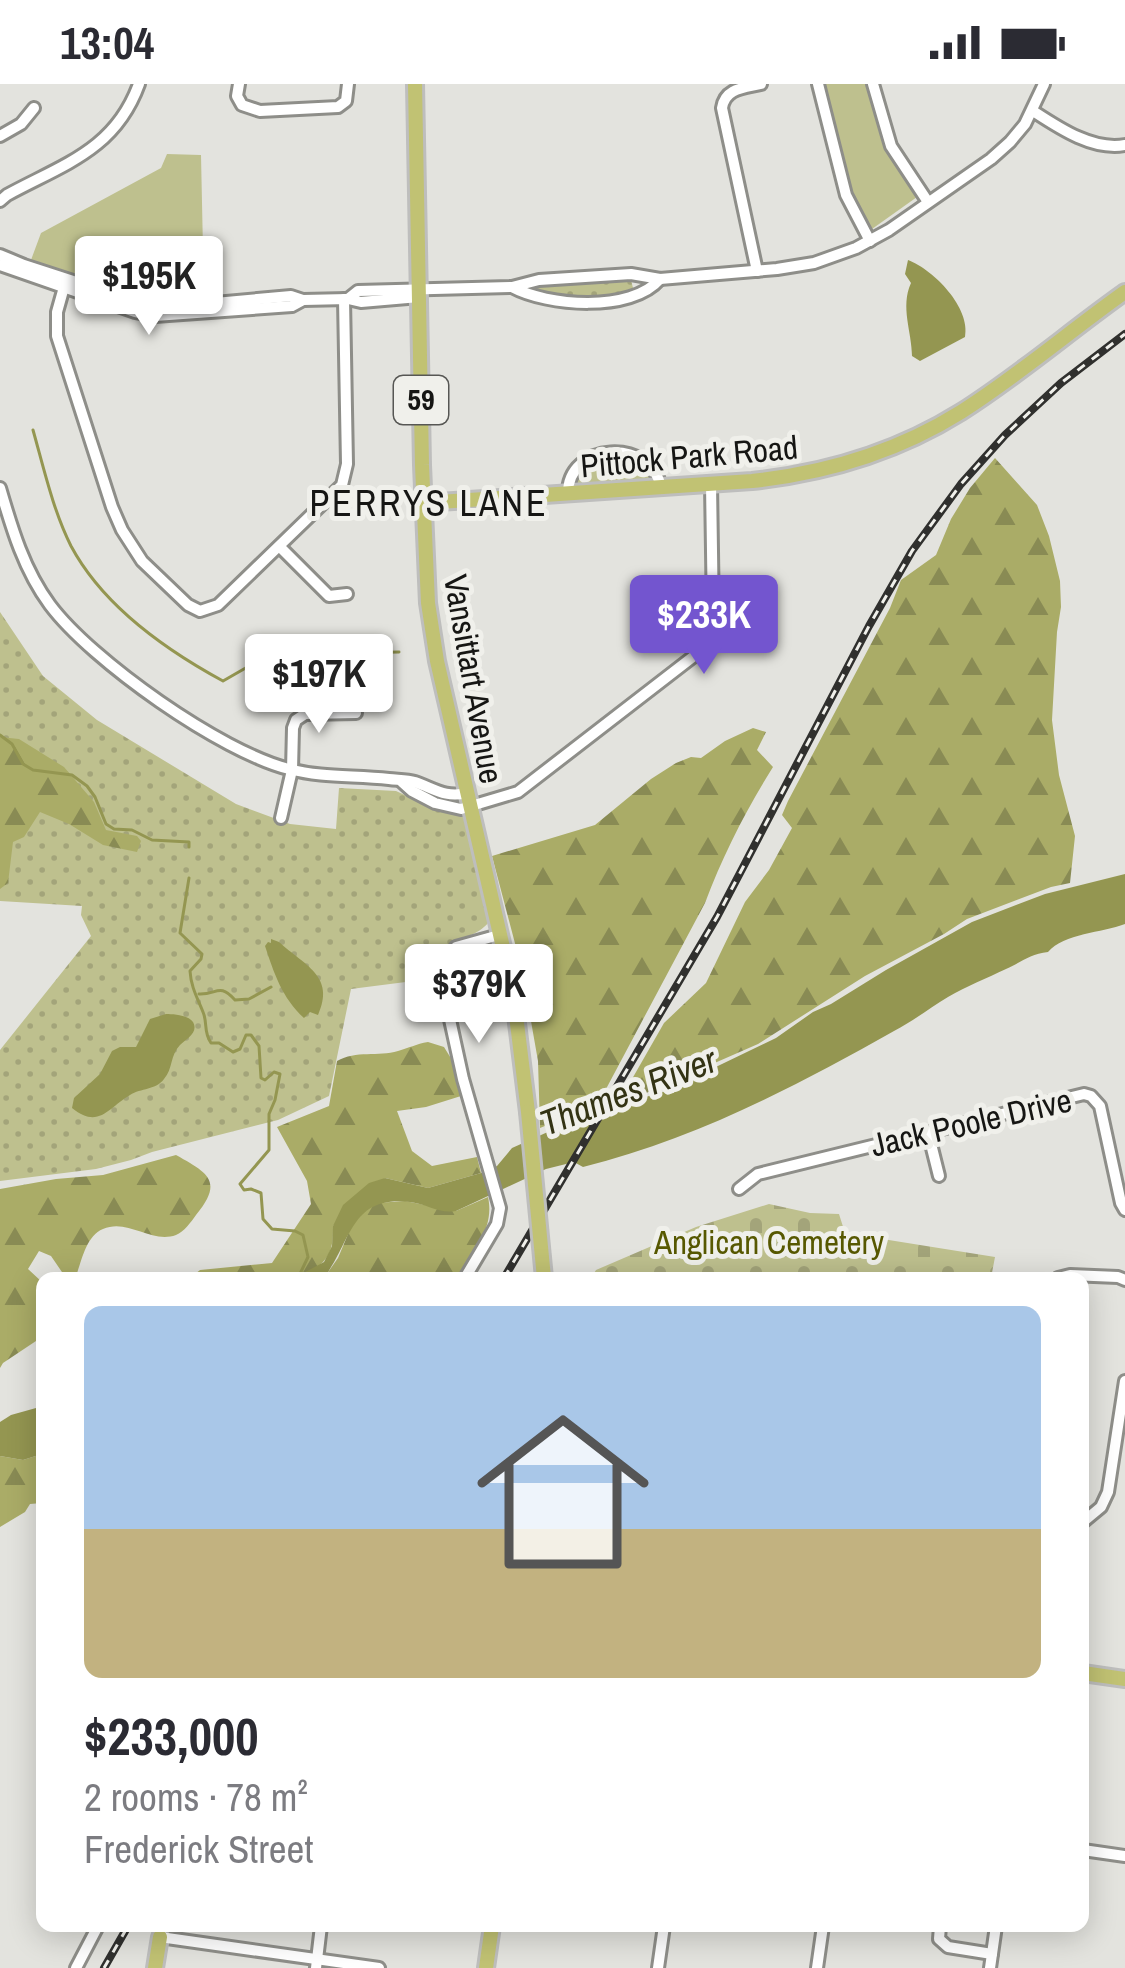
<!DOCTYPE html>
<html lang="en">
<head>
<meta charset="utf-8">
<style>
  :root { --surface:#fff; --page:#f2f2f3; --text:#2b2b33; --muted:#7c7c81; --line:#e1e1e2; --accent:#7355cf }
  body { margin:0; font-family:"Archivo Narrow",sans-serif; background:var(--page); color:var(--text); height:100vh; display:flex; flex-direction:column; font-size:45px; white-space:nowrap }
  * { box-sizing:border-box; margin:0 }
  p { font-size:39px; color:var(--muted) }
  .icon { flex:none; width:66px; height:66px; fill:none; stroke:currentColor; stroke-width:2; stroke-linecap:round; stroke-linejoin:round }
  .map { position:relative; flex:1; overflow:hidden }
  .sheet { position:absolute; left:36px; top:1188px; width:1053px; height:660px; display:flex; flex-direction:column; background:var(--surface); border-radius:18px; box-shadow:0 6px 30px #0003 }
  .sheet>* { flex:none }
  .price { position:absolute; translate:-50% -102px; padding:0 27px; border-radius:12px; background:#fff; color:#222; font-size:39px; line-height:78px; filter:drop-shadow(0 3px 6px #0008) }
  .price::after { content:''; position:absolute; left:50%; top:72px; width:36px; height:27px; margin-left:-18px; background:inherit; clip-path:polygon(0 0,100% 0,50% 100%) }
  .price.on { background:var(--accent); color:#fff }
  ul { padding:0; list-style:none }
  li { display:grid; align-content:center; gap:24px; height:636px; padding:0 48px }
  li+li { border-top:3px solid var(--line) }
  li span { display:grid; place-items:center; height:372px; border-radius:18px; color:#555 }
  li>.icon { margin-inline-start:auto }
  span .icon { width:216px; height:216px; fill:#fffc; stroke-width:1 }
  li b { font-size:51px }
  .status { display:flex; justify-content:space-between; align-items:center; height:84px; padding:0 60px; background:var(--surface); direction:ltr }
  .status svg { height:33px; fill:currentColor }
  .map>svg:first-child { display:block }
  .grass { fill:url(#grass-dots) }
  .forest { fill:url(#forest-firs) }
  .cemetery { fill:url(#cemetery-stones) }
  .park { fill:#bec08e }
  .water { fill:#949651 }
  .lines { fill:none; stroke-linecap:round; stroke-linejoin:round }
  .stream { stroke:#949651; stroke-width:3 }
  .minor-casing { stroke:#8e8e89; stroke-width:16 }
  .major-casing { stroke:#bebebd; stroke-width:20 }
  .minor { stroke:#fff; stroke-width:10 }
  .major { stroke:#c1c273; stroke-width:14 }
  .rail-casing { stroke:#30302e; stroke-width:8 }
  .rail { stroke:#f0f0eb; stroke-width:3; stroke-dasharray:9; stroke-linecap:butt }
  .major-bridge-casing { stroke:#bebebd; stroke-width:20; stroke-linecap:butt }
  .major-bridge { stroke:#c1c273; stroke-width:14 }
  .labels { text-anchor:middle; stroke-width:10; stroke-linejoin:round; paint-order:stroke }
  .shield { fill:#f0f0eb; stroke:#575754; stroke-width:3 }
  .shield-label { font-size:30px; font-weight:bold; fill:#161614 }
  .street-label { font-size:33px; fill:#161614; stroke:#f0f0eb }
  .park-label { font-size:33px; fill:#575801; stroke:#f0f0eb }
  .neighbourhood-label { font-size:36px; letter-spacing:3px; fill:#161614; stroke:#f0f0eb }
  .water-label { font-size:36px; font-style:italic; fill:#333314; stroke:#f0f0eb }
</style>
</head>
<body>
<div class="status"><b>13:04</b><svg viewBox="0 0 49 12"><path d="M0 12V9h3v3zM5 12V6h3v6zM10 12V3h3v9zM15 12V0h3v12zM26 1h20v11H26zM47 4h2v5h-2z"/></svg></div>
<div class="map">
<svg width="1125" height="1884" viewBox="0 0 1125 1884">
  <defs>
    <pattern id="grass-dots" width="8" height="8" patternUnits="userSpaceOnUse" patternTransform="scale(3)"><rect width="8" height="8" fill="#bec08e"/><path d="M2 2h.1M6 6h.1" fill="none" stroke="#a3a47a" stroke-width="1.8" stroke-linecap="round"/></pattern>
    <pattern id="forest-firs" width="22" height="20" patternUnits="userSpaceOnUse" patternTransform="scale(3)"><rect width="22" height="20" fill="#aaac67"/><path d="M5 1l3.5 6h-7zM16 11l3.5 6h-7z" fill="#898b54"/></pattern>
    <pattern id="cemetery-stones" width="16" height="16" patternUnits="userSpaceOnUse" patternTransform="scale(3)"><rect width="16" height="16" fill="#bec08e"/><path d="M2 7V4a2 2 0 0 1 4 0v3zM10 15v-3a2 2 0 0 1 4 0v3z" fill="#a3a47a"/></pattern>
  </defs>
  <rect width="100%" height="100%" fill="#e3e3de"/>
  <!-- grass -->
  <g class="grass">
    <path d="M626,194l5,2 2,8c-25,16 -66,11 -94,6l-3,-4 4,-6z"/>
    <path d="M0,528l43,64 54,44 139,84 54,20 46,5 3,-41 57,3 44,20 21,4 5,5 22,103c-21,24 -49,6 -51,55l-86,11 -22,107 -51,24 -126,32 -21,8 -35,9 -96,12v-131l91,-114 -10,-21 1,-9 -82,-5z"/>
  </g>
  <!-- forest -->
  <g class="forest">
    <polygon points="995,374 1037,421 1049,452 1060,497 1061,523 1057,548 1052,636 1059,691 1075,752 1070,799 1051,803 967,835 944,850 865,892 758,960 612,1024 628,1002 664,939 706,899 745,818 769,786 792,744 782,731 788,717 890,524 901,496 936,471 951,435 970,404"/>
    <path d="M753,644l13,4 -9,18 16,17c-27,43 -50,88 -68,136l-107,201 -58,24 -2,-67 -16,-91 -30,-114 103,-31 56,-46 25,-16 15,-6 10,1 24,-17z"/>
    <polygon points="0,653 19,655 64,683 94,718 106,746 137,752 141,757 137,768 103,761 69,740 40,728 24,753 13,758 8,799 0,805"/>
    <path d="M428,958l16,5 8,13 9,36 -35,11 -29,4 15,40 20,15 45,-9 4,16 -53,15 -43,-10 -52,48c0,13 0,26 -10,36 -25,26 -98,16 -133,16l10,-8 72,-7 39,-59 -4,-23 -30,-54 52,-21 8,-45c19,-11 41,-4 61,-10 11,-3 18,-7 30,-9z"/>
    <path d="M176,1071c32,18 48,26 20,60 -5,7 -12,17 -20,20 -25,9 -48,-17 -73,-6 -17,7 -21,31 -27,47l-12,-1 -13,-19 -12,-5 -11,18 14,13v55l-39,26 -3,5v-179l56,-10 47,-4z"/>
    <path d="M488,1113c7,32 -15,54 -31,81h-133l14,-20 13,-31 10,-13 15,-11 29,-2 51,10z"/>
    <polygon points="42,1370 42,1419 30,1420 25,1428 0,1443 0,1372 23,1376"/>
  </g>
  <!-- cemetery -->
  <polygon class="cemetery" points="769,1120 810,1129 839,1130 845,1149 995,1173 991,1194 591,1194 596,1186 696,1143"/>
  <!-- park -->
  <g class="park">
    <polygon points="825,0 867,0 882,58 917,113 872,145 852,110"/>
    <polygon points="167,70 201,71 204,213 165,216 142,213 31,176 41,149 161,84"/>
    <path d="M612,373c19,3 31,5 41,22l-78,5c3,-18 21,-24 37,-27z"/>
  </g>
  <!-- water -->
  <g class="water">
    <path d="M908,176c26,10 63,48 57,77l-45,24 -8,-5c0,-24 -12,-49 -1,-73l-6,-9z"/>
    <path d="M1125,790v50c-23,9 -61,9 -77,28 -18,2 -26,10 -42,17 -19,9 -39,17 -58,28 -18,11 -35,24 -54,34 -99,56 -201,109 -311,136l-9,-5 -28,7 -90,42c-18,3 -28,-7 -46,-9 -59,-7 -58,38 -86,76h-30l30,-16 8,-16 1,-20 10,-21 26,-22 16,-5 43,10 53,-15 16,-7 15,-18 76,-34 78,-23 110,-53 37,-26 18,-8 55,-34 86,-48 73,-28z"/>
    <path d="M271,855l8,3c25,23 57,34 39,73l-8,-3 -6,6c-22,-20 -30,-45 -39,-72l3,-4 3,1z"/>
    <path d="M166,930c7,0 22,1 27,8 6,11 -7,17 -13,23 -10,10 -7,24 -16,34 -8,11 -23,9 -34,16 -21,12 -31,35 -58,13l2,-10 26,-24 12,-23 8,-4h16l14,-28z"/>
    <polygon points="36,1324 42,1325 42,1370 23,1376 0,1372 0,1338 11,1331"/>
  </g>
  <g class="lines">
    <!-- stream -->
    <g class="stream">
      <path d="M33,346c11,39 20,80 38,116 32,60 93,103 152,135l33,-19 38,-8 105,-2"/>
      <polyline points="0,651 12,660 23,680 33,686 72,691 87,702 95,713 106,740 114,745 132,746 152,756 189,758 189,763"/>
      <path d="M189,794l-9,55 22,21 -1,5 -11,12c1,16 7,26 13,41 5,12 0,19 8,31h8l14,9 7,-3 6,-14h5l8,11 2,32 4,2 9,-8 6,2 -5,26 -6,14v36l-29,34 4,6 7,-1 10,4 2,26 9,10 23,2 8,4 5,22 -10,21"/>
      <path d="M199,910c18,1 20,-12 36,6l14,-1 22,-12"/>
    </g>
    <!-- minor casing -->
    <g class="minor-casing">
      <g id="minor">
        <polyline points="239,0 237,12 242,21 260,27 338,23 346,17 348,0"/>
        <polyline points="818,0 846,111 870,157"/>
        <polyline points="873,0 891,62 928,118"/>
        <path d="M1033,27c26,17 60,40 92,34"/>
        <polyline points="0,52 21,40 34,24"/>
        <path d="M0,117l7,-6c57,-31 108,-45 132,-111"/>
        <polyline points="0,171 24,181 147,221 171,223 291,212 303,216 348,215 361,218 419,213"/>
        <polyline points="0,181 135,228 155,232 292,222 303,216"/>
        <path d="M757,187l-35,-163c3,-20 22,-20 39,-24"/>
        <polyline points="66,196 57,228 57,252 112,423 122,446 142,477 188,521 200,527 218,521 342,401 347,380 344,215"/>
        <path d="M512,203c35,19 119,26 148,-8"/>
        <polyline points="348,215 358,207 512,203 539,196 631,190 660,195 777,185 814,179 856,164 889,146 991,75 1010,58 1025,40 1044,0"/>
        <path d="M0,404c12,41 24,82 50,117 42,56 171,147 239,164 34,9 65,6 100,10 8,1 18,1 26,3 20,7 30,16 52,11"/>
        <path d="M568,410c-1,-52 84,-57 93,-6"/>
        <polyline points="280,463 329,512 347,510"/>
        <polyline points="402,698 412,707 435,719 461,725 518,708 707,562 713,549 713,534 711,400"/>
        <polyline points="281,734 292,686 293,644 296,636 305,630 356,629"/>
        <polyline points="928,1048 939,1092"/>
        <polyline points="739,1105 758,1090 1084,1010 1091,1012 1100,1022 1121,1119 1125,1126"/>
        <polyline points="465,1194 497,1140 500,1124 463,995 449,931 445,881 456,863 499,851"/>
        <polyline points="1058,1194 1070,1191 1118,1193 1125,1196"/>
        <polyline points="1083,1438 1101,1423 1108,1408 1125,1297"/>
        <polyline points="1083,1766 1125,1772"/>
        <polyline points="161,1842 160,1853 379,1884"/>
        <polyline points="940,1842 939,1855 948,1863 992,1870"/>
        <polyline points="76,1884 98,1842"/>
        <polyline points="316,1884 321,1842"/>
        <polyline points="658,1884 664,1842"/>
        <polyline points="817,1884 823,1842"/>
        <polyline points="990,1884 996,1842"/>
      </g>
    </g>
    <!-- major casing -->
    <g class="major-casing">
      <g id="major">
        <polyline points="415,0 422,381 428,519 437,577 513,907 528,1028"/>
        <path d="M424,419l328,-22c75,-8 145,-29 209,-69 57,-36 109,-81 164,-120"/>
        <polyline points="1083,1589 1125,1595"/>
        <polyline points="155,1884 160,1853"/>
        <polyline points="486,1884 492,1842"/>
      </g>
    </g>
    <!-- minor -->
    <use href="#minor" class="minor"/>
    <!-- major -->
    <use href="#major" class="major"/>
    <!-- rail casing -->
    <g class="rail-casing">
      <g id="rail">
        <polyline points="504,1194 717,833 869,542 912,467 961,400 1005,351 1061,299 1125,250"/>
        <polyline points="104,1884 128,1842"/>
      </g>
    </g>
    <!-- rail -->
    <use href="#rail" class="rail"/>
    <!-- major-bridge casing -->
    <g class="major-bridge-casing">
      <polyline id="major-bridge" points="528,1028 544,1194"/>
    </g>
    <!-- major-bridge -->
    <use href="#major-bridge" class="major-bridge"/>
  </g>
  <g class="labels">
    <!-- shield labels -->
    <rect class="shield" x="394" y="292" width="54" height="48" rx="9"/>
    <g class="shield-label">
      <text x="421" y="326">59</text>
    </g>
    <!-- street labels -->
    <g class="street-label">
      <text transform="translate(689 372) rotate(-5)" y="12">Pittock Park Road</text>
      <text transform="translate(474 595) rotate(80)" y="12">Vansittart Avenue</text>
      <text transform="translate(971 1038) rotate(-13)" y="12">Jack Poole Drive</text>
    </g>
    <!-- park labels -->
    <g class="park-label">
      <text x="769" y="1170">Anglican Cemetery</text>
    </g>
    <!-- neighbourhood labels -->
    <g class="neighbourhood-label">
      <text x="429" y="432">PERRYS LANE</text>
    </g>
    <!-- water labels -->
    <g class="water-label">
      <text transform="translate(628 1007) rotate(-21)" y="13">Thames River</text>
    </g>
  </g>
</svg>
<b class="price" style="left:149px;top:254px">$195K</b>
<b class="price on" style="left:704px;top:593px">$233K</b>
<b class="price" style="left:319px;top:652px">$197K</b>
<b class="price" style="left:479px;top:962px">$379K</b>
<section class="sheet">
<ul>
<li><span style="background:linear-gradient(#a9c7e8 60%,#c2b280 0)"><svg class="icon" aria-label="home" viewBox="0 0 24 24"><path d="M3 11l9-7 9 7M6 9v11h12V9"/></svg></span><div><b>$233,000</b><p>2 rooms · 78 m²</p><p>Frederick Street</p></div></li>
</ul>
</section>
</div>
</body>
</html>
